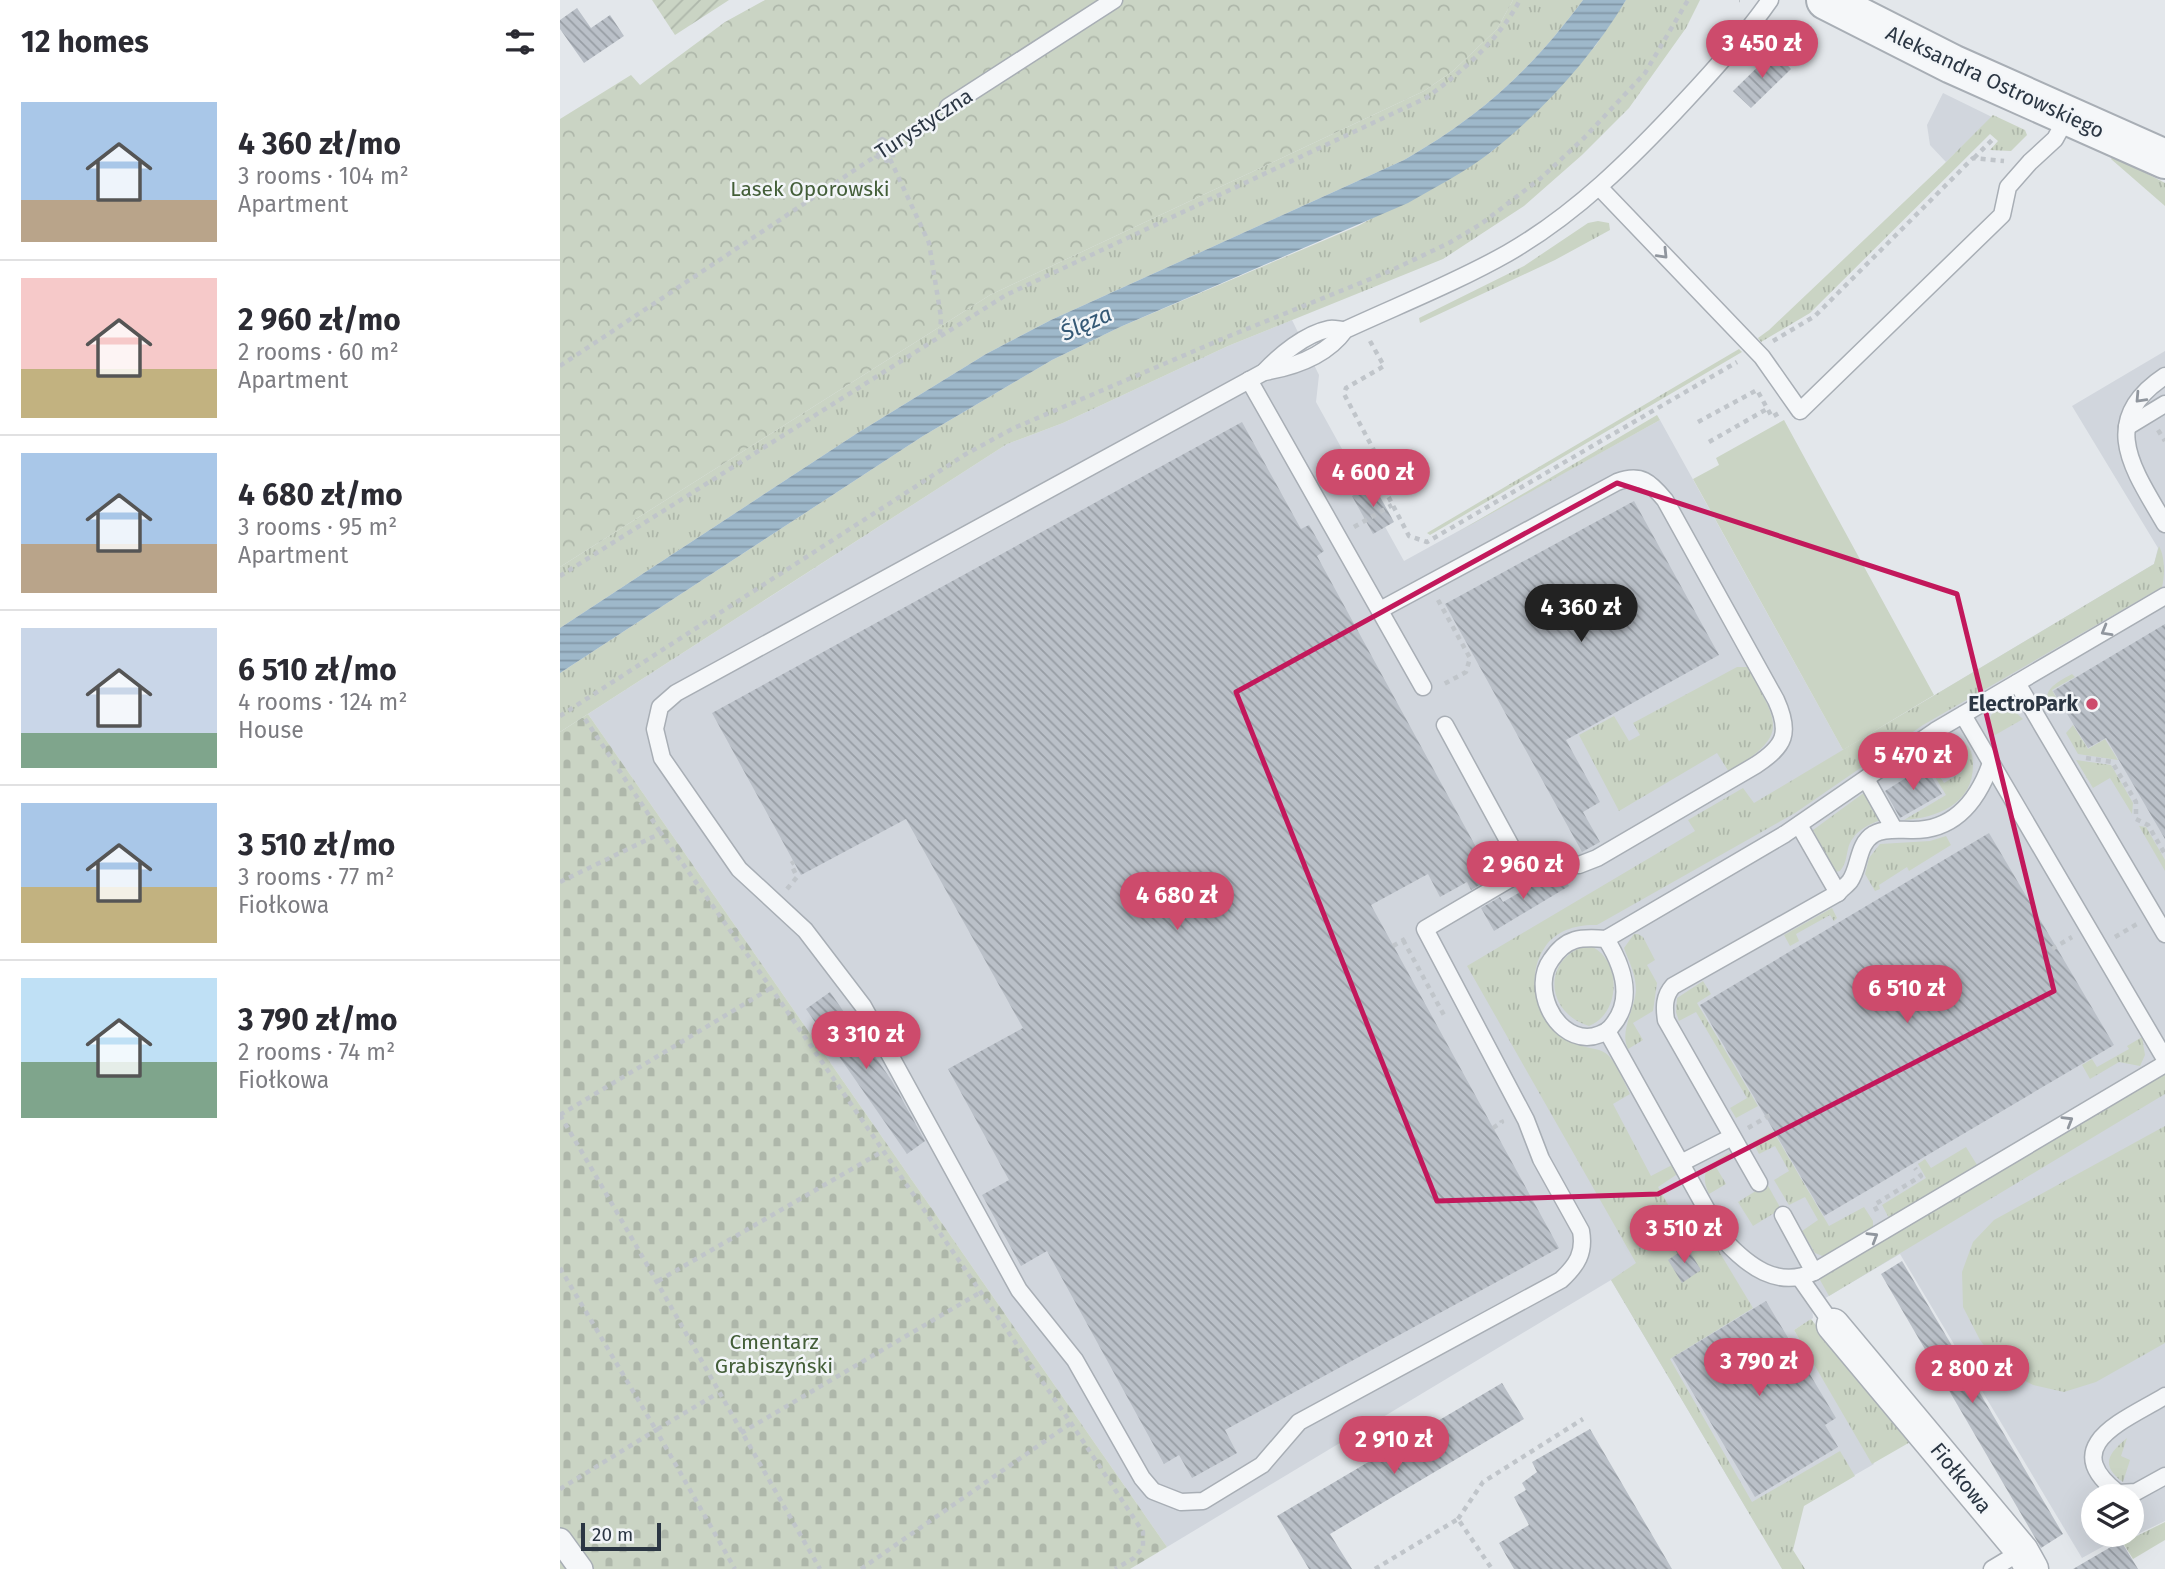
<!DOCTYPE html>
<html lang="en">
<head>
<meta charset="utf-8">
<style>
  :root { --surface:#fff; --page:#f7f7f7; --text:#2b2b33; --muted:#7c7c81; --line:#e1e1e2; --accent:#cd4b6c }
  body { margin:0; font-family:"Fira Sans",sans-serif; background:var(--page); color:var(--text); height:100vh; display:flex; flex-direction:column; font-size:26px; white-space:nowrap }
  * { box-sizing:border-box; margin:0 }
  p { font-size:23px; color:var(--muted) }
  .icon { flex:none; width:38px; height:38px; fill:none; stroke:currentColor; stroke-width:2; stroke-linecap:round; stroke-linejoin:round }
  .map { position:relative; flex:1; overflow:hidden }
  .details { display:flex; flex-direction:column; background:var(--surface); width:560px }
  .details>* { flex:none }
  .buttons { position:absolute; left:1521px; top:1484px; display:grid; gap:14px }
  .buttons a { display:grid; place-items:center; width:63px; height:63px; border-radius:50%; background:var(--surface); box-shadow:0 7px 28px #0002; font-size:35px }
  .scale { position:absolute; left:21px; bottom:18px; width:80px; box-sizing:border-box; padding-left:7px; border:4px solid #2b3643; border-top:0; font-size:19px; line-height:24px; white-space:nowrap; color:#2b3643; -webkit-text-stroke:5px #f2f5f8; paint-order:stroke }
  .price { position:absolute; translate:-50% -60px; padding:0 16px; border-radius:24px; background:var(--accent); color:#fff; font-size:23px; line-height:46px; filter:drop-shadow(0 2px 4px #0008) }
  .price::after { content:''; position:absolute; left:50%; top:42px; width:21px; height:16px; margin-left:-10px; background:inherit; clip-path:polygon(0 0,100% 0,50% 100%) }
  .price.selected { background:#222; color:#fff }
  ul { padding:0; list-style:none }
  li { display:flex; align-items:center; gap:21px; height:175px; padding:0 21px }
  li+li { border-top:2px solid var(--line) }
  li span { display:grid; place-items:center; flex:none; width:196px; height:140px; border-radius:0px; color:#555 }
  li>.icon { margin-inline-start:auto }
  span .icon { width:84px; height:84px; fill:#fffc; stroke-width:1 }
  li b { font-size:30px }
  h2 { display:flex; justify-content:space-between; align-items:center; height:84px; padding:0 21px; font-size:30px }
  main { display:flex; flex:1; min-height:0 }
  .map>svg:first-child { display:block }
  .built { fill:#d1d6dd; fill-rule:evenodd }
  .grass { fill:url(#grass-tufts) }
  .forest { fill:url(#forest-crowns) }
  .cemetery { fill:url(#cemetery-stones) }
  .park { fill:#cad4c4 }
  .garden { fill:url(#garden-furrows) }
  .water { fill:url(#water-rules) }
  .building { fill:url(#building-back-hatch) }
  .lines { fill:none; stroke-linecap:round; stroke-linejoin:round }
  .service-casing { stroke:#a8aeb5; stroke-width:19 }
  .pedestrian-casing { stroke:#a8aeb5; stroke-width:26 }
  .minor-casing { stroke:#a8aeb5; stroke-width:35 }
  .tertiary-casing { stroke:#a8aeb5; stroke-width:42 }
  .path { stroke:#c0c5ca; stroke-width:4.5; stroke-dasharray:5 5; stroke-linecap:butt }
  .service { stroke:#f5f7f9; stroke-width:16 }
  .pedestrian { stroke:#f5f7f9; stroke-width:23 }
  .minor { stroke:#f5f7f9; stroke-width:32 }
  .tertiary { stroke:#f5f7f9; stroke-width:38 }
  .oneway { stroke:#90969e }
  .marked { fill:none; stroke:#c2185b; stroke-width:5; stroke-linejoin:round }
  .poi-dot { fill:#cd4b6c; stroke:#f2f5f8; stroke-width:2.5 }
  .labels { text-anchor:middle; stroke-width:5; stroke-linejoin:round; paint-order:stroke }
  .street-label { font-size:21px; fill:#2b3643; stroke:#f2f5f8 }
  .park-label { font-size:21px; fill:#435e38; stroke:#f2f5f8 }
  .poi-label { font-size:21px; font-weight:bold; fill:#2b3643; stroke:#f2f5f8; text-anchor:end }
  .water-label { font-size:23px; font-style:italic; fill:#355976; stroke:#f2f5f8 }
</style>
</head>
<body>
<main>
<section class="details">
<h2>12 homes<svg class="icon" aria-label="filters" viewBox="0 0 24 24"><path d="M4 7h16M4 17h16"/><circle cx="9" cy="7" r="2"/><circle cx="15" cy="17" r="2"/></svg></h2>
<ul>
<li><span style="background:linear-gradient(#a9c7e8 70%,#b9a48a 0)"><svg class="icon" aria-label="home" viewBox="0 0 24 24"><path d="M3 11l9-7 9 7M6 9v11h12V9"/></svg></span><div><b>4 360 zł/mo</b><p>3 rooms · 104 m²</p><p>Apartment</p></div></li>
<li><span style="background:linear-gradient(#f6c9c9 65%,#c2b280 0)"><svg class="icon" aria-label="home" viewBox="0 0 24 24"><path d="M3 11l9-7 9 7M6 9v11h12V9"/></svg></span><div><b>2 960 zł/mo</b><p>2 rooms · 60 m²</p><p>Apartment</p></div></li>
<li><span style="background:linear-gradient(#a9c7e8 65%,#b9a48a 0)"><svg class="icon" aria-label="home" viewBox="0 0 24 24"><path d="M3 11l9-7 9 7M6 9v11h12V9"/></svg></span><div><b>4 680 zł/mo</b><p>3 rooms · 95 m²</p><p>Apartment</p></div></li>
<li><span style="background:linear-gradient(#c9d6e8 75%,#7fa58c 0)"><svg class="icon" aria-label="home" viewBox="0 0 24 24"><path d="M3 11l9-7 9 7M6 9v11h12V9"/></svg></span><div><b>6 510 zł/mo</b><p>4 rooms · 124 m²</p><p>House</p></div></li>
<li><span style="background:linear-gradient(#a9c7e8 60%,#c2b280 0)"><svg class="icon" aria-label="home" viewBox="0 0 24 24"><path d="M3 11l9-7 9 7M6 9v11h12V9"/></svg></span><div><b>3 510 zł/mo</b><p>3 rooms · 77 m²</p><p>Fiołkowa</p></div></li>
<li><span style="background:linear-gradient(#bfe0f5 60%,#7fa58c 0)"><svg class="icon" aria-label="home" viewBox="0 0 24 24"><path d="M3 11l9-7 9 7M6 9v11h12V9"/></svg></span><div><b>3 790 zł/mo</b><p>2 rooms · 74 m²</p><p>Fiołkowa</p></div></li>
</ul>
</section>
<div class="map">
<svg width="1605" height="1569" viewBox="0 0 1605 1569">
  <defs>
    <pattern id="grass-tufts" width="24" height="20" patternUnits="userSpaceOnUse" patternTransform="scale(1.75)"><rect width="24" height="20" fill="#cad4c4"/><path d="M3 7l-1-3M5 7V3M7 7l1-3M15 17l-1-3M17 17v-4M19 17l1-3" fill="none" stroke="#aeb7aa"/></pattern>
    <pattern id="forest-crowns" width="20" height="18" patternUnits="userSpaceOnUse" patternTransform="scale(1.75)"><rect width="20" height="18" fill="#cad4c4"/><path d="M2 6a3 3 0 1 1 6 0M12 15a3 3 0 1 1 6 0" fill="none" stroke="#aeb7aa"/></pattern>
    <pattern id="cemetery-stones" width="16" height="16" patternUnits="userSpaceOnUse" patternTransform="scale(1.75)"><rect width="16" height="16" fill="#cad4c4"/><path d="M2 7V4a2 2 0 0 1 4 0v3zM10 15v-3a2 2 0 0 1 4 0v3z" fill="#aeb7aa"/></pattern>
    <pattern id="garden-furrows" width="10" height="10" patternUnits="userSpaceOnUse" patternTransform="scale(1.75)"><rect width="10" height="10" fill="#cad4c4"/><path d="M-1 1l2-2M0 10L10 0M9 11l2-2" fill="none" stroke="#aeb7aa"/></pattern>
    <pattern id="water-rules" width="6" height="5" patternUnits="userSpaceOnUse" patternTransform="scale(1.75)"><rect width="6" height="5" fill="#9eb8ca"/><path d="M0 2.5h6" fill="none" stroke="#8196a6"/></pattern>
    <pattern id="building-back-hatch" width="6" height="6" patternUnits="userSpaceOnUse" patternTransform="scale(1.75)"><rect width="6" height="6" fill="#bac0c8"/><path d="M-1 5l2 2M0 0l6 6M5-1l2 2" fill="none" stroke="#979da4"/></pattern>
  </defs>
  <rect width="100%" height="100%" fill="#e3e7eb"/>
  <!-- built -->
  <g class="built">
    <polygon points="1383,93 1432,117 1386,162 1370,145 1367,125"/>
    <path d="M732,320l27,55 -3,27 88,159 256,-141 183,330 311,-186 4,-16 -86,-142 93,-55v1170l-42,20 -3,-4 -38,21 -182,-304 -88,52 1,12 -19,12 80,134 -115,66 -148,-250 -444,267 -579,-833 419,-270 56,-21 165,-77zM1533,1496h39v39h-39z"/>
  </g>
  <!-- grass -->
  <g class="grass">
    <path d="M953,0h70c-52,70 -102,116 -179,160l-353,160 -65,34 -130,80 -296,194v-61l430,-272 434,-204 29,-20 44,-42z"/>
    <polygon points="1066,0 1140,0 1126,28 1069,108 1022,155 964,206 883,259 668,346 503,423 447,444 0,732 0,673 363,436 492,360 560,327 798,226 930,153 965,122 1000,86 1036,45"/>
    <polygon points="1433,115 1465,130 1467,135 1451,151 1430,150 1438,141 1430,134 1250,313 1201,342 1198,338 1209,330 1383,165"/>
    <polygon points="1553,156 1605,183 1605,206 1551,159"/>
    <polygon points="1038,221 1049,223 1050,230 995,260 860,323 859,318 964,266 1028,223"/>
    <polygon points="1179,349 1182,352 870,535 867,533"/>
    <polygon points="1097,415 1100,420 898,532"/>
    <path d="M1599,546c6,11 6,29 3,41l-239,138 -128,88 -198,112c-19,-1 -41,5 -52,22 -24,35 -3,82 34,98 10,4 23,3 30,11 9,10 15,26 21,38l-17,10 38,72 21,-11 3,1 4,7 -21,14 26,46 18,-10 51,85 -83,51 82,143 88,-51 15,25 -51,30 -11,44 12,19h-23l-171,-289 25,-17 -169,-297 228,-135 -7,-11 55,-32 11,15 400,-239z"/>
    <path d="M1177,667h11c30,58 43,66 -19,105l-12,-19 -98,58 -40,-76 35,-19 15,25 11,-6 -7,-12z"/>
    <path d="M1512,674l3,3 -23,13 10,18 -10,3c-14,-20 4,-28 20,-37z"/>
    <path d="M1443,706l8,2 12,11 -33,19c-4,-12 -2,-21 7,-30z"/>
    <polygon points="1513,725 1528,749 1545,739 1558,760 1518,754 1506,733"/>
    <path d="M1398,737c10,7 15,14 15,27 1,39 -35,54 -69,56l42,-25 -20,-33 -14,7v-8l14,-6 18,28 18,-11 -18,-30 4,-4z"/>
    <polygon points="1516,760 1551,765 1573,803 1572,814 1550,778 1533,788"/>
    <path d="M1305,792l16,28c-15,5 -29,13 -33,29 -2,8 -2,15 -8,22l-5,1 -22,-42z"/>
    <polygon points="1579,826 1586,827 1605,860 1605,871"/>
    <polygon points="1386,836 1391,845 1349,871 1347,867 1319,885 1320,889 1315,891 1305,874 1309,858 1320,844 1370,841"/>
    <polygon points="1272,908 1277,918 1274,921 1270,915 1236,934 1239,941 1230,946 1224,935"/>
    <path d="M1074,934h4l5,3 12,23 -8,5 10,18 -4,28 -20,12 10,17 -15,9c-9,-18 7,-40 8,-59 0,-16 -7,-28 -12,-42z"/>
    <path d="M1028,945c34,12 34,68 1,81 -44,-13 -48,-68 -1,-81z"/>
    <polygon points="1143,981 1151,994 1137,1003 1198,1106 1176,1118 1170,1108 1187,1098 1136,1012 1119,1021 1116,1012 1117,998"/>
    <polygon points="1582,1037 1585,1055 1580,1066 1559,1062 1530,1079 1522,1065 1532,1059 1537,1067 1569,1049 1567,1046"/>
    <polygon points="1605,1072 1605,1094 1269,1296 1260,1280 1262,1277"/>
    <polygon points="1605,1126 1605,1343 1536,1382 1504,1392 1473,1385 1441,1368 1420,1340 1403,1307 1402,1272 1413,1242 1434,1220"/>
    <polygon points="1213,1131 1269,1226 1304,1207 1313,1221 1313,1228 1265,1257 1255,1253 1242,1231 1258,1220 1245,1197 1229,1205 1214,1180 1229,1171 1215,1146 1199,1154 1193,1142"/>
    <polygon points="1406,1147 1417,1165 1329,1218 1322,1205 1366,1178 1358,1164 1365,1159 1371,1168"/>
    <path d="M1169,1153l4,3 -17,11 10,17 -17,10c-11,-24 1,-30 20,-41z"/>
    <polygon points="1207,1184 1221,1209 1193,1226 1178,1202"/>
    <polygon points="1251,1319 1298,1378 1352,1441 1312,1464 1234,1330"/>
    <path d="M1567,1438l-6,18 9,4 -7,22c-23,-17 -15,-28 4,-44z"/>
    <polygon points="1605,1522 1605,1540 1573,1559 1563,1543"/>
  </g>
  <!-- forest -->
  <polygon class="forest" points="205,0 953,0 937,29 893,71 864,91 430,295 0,567 0,119 71,75 80,85 165,22"/>
  <!-- cemetery -->
  <polygon class="cemetery" points="28,714 607,1547 570,1569 0,1569 0,732"/>
  <!-- park -->
  <polygon class="park" points="1224,420 1374,695 1283,750 1133,479 1159,465 1156,458"/>
  <!-- garden -->
  <polygon class="garden" points="92,0 169,0 115,35"/>
  <!-- water -->
  <path class="water" d="M1023,0h43c-34,57 -83,111 -135,152 -26,20 -55,35 -83,51l-288,124 -68,33 -129,76 -363,237v-45l296,-194 130,-80 65,-34 353,-160c77,-44 127,-90 179,-160z"/>
  <!-- building -->
  <g class="building">
    <polygon points="17,8 31,28 50,15 64,36 24,63 0,29 0,20"/>
    <polygon points="1214,51 1231,69 1191,108 1173,91"/>
    <polygon points="682,422 741,529 749,525 764,551 757,556 916,847 913,849 930,879 911,890 907,882 880,897 868,874 811,905 999,1248 665,1430 677,1453 632,1478 619,1455 604,1464 487,1251 461,1266 422,1195 449,1180 388,1069 463,1028 346,819 241,875 152,713"/>
    <polygon points="813,484 834,522 813,534 792,496"/>
    <polygon points="1074,501 1159,655 1006,740 1040,802 1023,812 1040,842 1022,852 885,604"/>
    <polygon points="1605,624 1605,839 1546,738 1528,748 1493,691"/>
    <polygon points="1365,766 1382,794 1340,818 1325,791"/>
    <polygon points="1429,833 1554,1045 1264,1216 1140,1005"/>
    <polygon points="992,874 1003,875 1009,886 934,931 921,908 940,897 943,902"/>
    <polygon points="270,992 332,1081 365,1141 347,1154 246,1009"/>
    <polygon points="1127,1247 1141,1270 1122,1283 1108,1260"/>
    <polygon points="1342,1261 1503,1534 1481,1548 1321,1274"/>
    <polygon points="1206,1301 1276,1418 1265,1425 1278,1447 1195,1497 1112,1358"/>
    <polygon points="942,1383 964,1419 770,1534 792,1569 749,1569 717,1516"/>
    <polygon points="1030,1429 1098,1545 1112,1569 954,1569 939,1543 969,1525 954,1497 966,1490 962,1483 977,1472 972,1462"/>
    <polygon points="1561,1541 1578,1569 1513,1569"/>
  </g>
  <g class="lines">
    <!-- service casing -->
    <g class="service-casing">
      <g id="service">
        <polyline points="388,107 554,0"/>
        <polyline points="1039,187 1202,357 1240,411 1442,215 1448,187 1470,162 1495,139 1507,117"/>
        <path d="M785,330c-5,0 -11,-2 -16,-1 -24,5 -49,26 -65,43l-588,321 -16,14 -5,22 7,29 77,111 66,61 58,76 156,284 56,70 67,118 11,13 28,11 22,-1 59,-36 37,-43 262,-142c16,-15 24,-27 20,-49l-40,-72 -15,-39 -101,-191 112,-66 42,2 18,-7 159,-93c29,-19 35,-32 20,-65l-111,-200c-15,-18 -24,-27 -48,-18l-237,128"/>
        <path d="M704,372c30,-5 63,-17 81,-42 54,-25 112,-48 163,-77 68,-39 124,-95 177,-152 30,-32 60,-65 85,-101"/>
        <path d="M1605,376c-68,45 -32,93 0,148"/>
        <polyline points="689,380 863,687"/>
        <polyline points="1567,427 1605,404"/>
        <polyline points="1457,683 1605,934"/>
        <polyline points="1403,715 1605,1059"/>
        <polyline points="885,725 964,870"/>
        <polyline points="1306,779 1334,829"/>
        <polyline points="1239,825 1278,893"/>
        <path d="M1046,939c17,27 29,61 5,88 -5,6 -16,10 -24,10 -35,-1 -55,-51 -36,-77 15,-23 30,-23 55,-21l179,-105 150,-103 230,-135"/>
        <path d="M1047,1031l116,208c25,27 54,50 91,33l351,-208"/>
        <polyline points="1121,1163 1172,1137"/>
        <path d="M1199,1183l-93,-163c-2,-13 -2,-24 7,-34l165,-93c3,-4 9,-8 12,-12 10,-14 7,-37 24,-47 11,-6 25,-4 37,-4 44,1 67,-30 80,-67"/>
        <polyline points="1223,1215 1254,1272"/>
        <polyline points="1240,1278 1273,1325"/>
        <path d="M1605,1396c-39,24 -109,49 -47,97l18,-1 29,-16"/>
        <polyline points="1432,1569 1462,1551"/>
      </g>
    </g>
    <!-- pedestrian casing -->
    <g class="pedestrian-casing">
      <polyline id="pedestrian" points="0,1540 21,1569"/>
    </g>
    <!-- minor casing -->
    <g class="minor-casing">
      <polyline id="minor" points="1273,1325 1462,1551 1472,1569"/>
    </g>
    <!-- tertiary casing -->
    <g class="tertiary-casing">
      <polyline id="tertiary" points="1266,0 1392,64 1605,159"/>
    </g>
    <!-- path -->
    <g class="path">
      <polyline points="1179,0 1180,0"/>
      <polyline points="1214,31 1229,24 1242,22"/>
      <polygon points="322,139 333,145 333,158 327,161 316,156 315,144"/>
      <polyline points="1414,158 1434,138"/>
      <polyline points="330,159 369,243 381,317 380,336"/>
      <polyline points="810,341 824,366 786,388 784,394 826,473 818,477 849,536 867,542 1177,362"/>
      <polyline points="1213,341 1255,316 1413,158 1444,161"/>
      <polyline points="0,366 373,118"/>
      <polyline points="1138,422 1197,390 1212,417 1219,413"/>
      <polyline points="1598,430 1605,441"/>
      <polyline points="1149,442 1207,409"/>
      <polyline points="794,527 832,505"/>
      <path d="M0,576l446,-281 420,-197c37,-27 72,-57 94,-98"/>
      <polyline points="878,600 910,658 906,672 884,684"/>
      <polyline points="0,716 406,454 454,428 667,337 830,271 889,243 921,224 981,178 1024,138 1085,73 1128,0"/>
      <polyline points="25,719 101,833"/>
      <polyline points="1526,758 1552,762 1576,802 1576,819 1588,825 1605,854"/>
      <polyline points="0,882 101,833 211,988 511,1423 583,1532 583,1547 574,1558 555,1569"/>
      <polyline points="227,889 237,877 231,864 234,862"/>
      <polyline points="1555,937 1577,924"/>
      <polyline points="843,940 885,1017"/>
      <polyline points="833,946 845,939"/>
      <polyline points="1492,949 1512,937"/>
      <path d="M0,1115c89,150 173,303 260,454"/>
      <polyline points="0,1115 211,988"/>
      <polyline points="933,1128 942,1122 941,1120"/>
      <polyline points="1188,1128 1210,1115"/>
      <polyline points="1317,1211 1314,1205 1361,1176 1355,1168"/>
      <polyline points="0,1268 96,1430 158,1393"/>
      <polyline points="98,1281 323,1151"/>
      <polyline points="181,1433 421,1292"/>
      <polyline points="0,1489 96,1430 175,1569"/>
      <polyline points="898,1519 923,1482 1023,1419"/>
      <polyline points="301,1569 511,1423"/>
      <polyline points="815,1569 898,1519 932,1569"/>
    </g>
    <!-- service -->
    <use href="#service" class="service"/>
    <!-- pedestrian -->
    <use href="#pedestrian" class="pedestrian"/>
    <!-- minor -->
    <use href="#minor" class="minor"/>
    <!-- tertiary -->
    <use href="#tertiary" class="tertiary"/>
  </g>
  <!-- one-way arrows -->
  <defs><path id="oneway-chevron" d="M-2-3.5L2.5 0L-2 3.5" fill="none" stroke-width="1.6" stroke-linecap="round" stroke-linejoin="round" transform="scale(1.75)"/></defs>
  <g class="oneway">
    <use href="#oneway-chevron" transform="translate(1103 254) rotate(46)"/>
    <use href="#oneway-chevron" transform="translate(1580 398) rotate(133)"/>
    <use href="#oneway-chevron" transform="translate(1546 631) rotate(150)"/>
    <use href="#oneway-chevron" transform="translate(1508 1121) rotate(-31)"/>
    <use href="#oneway-chevron" transform="translate(1313 1237) rotate(-31)"/>
  </g>
  <!-- marked area -->
  <path class="marked" d="M1057,483l340,111 97,397 -396,203 -221,7 -201,-509z"/>
  <!-- markers -->
  <circle class="poi-dot" cx="1532" cy="704" r="7"/>
  <g class="labels">
    <!-- street labels -->
    <g class="street-label">
      <text transform="translate(1435 82) rotate(25)" y="7">Aleksandra Ostrowskiego</text>
      <text transform="translate(364 124) rotate(-33)" y="7">Turystyczna</text>
      <text transform="translate(1401 1478) rotate(51)" y="7">Fiołkowa</text>
    </g>
    <!-- park labels -->
    <g class="park-label">
      <text x="250" y="196">Lasek Oporowski</text>
      <text x="214" y="1349">Cmentarz<tspan x="214" dy="24">Grabiszyński</tspan></text>
    </g>
    <!-- poi labels -->
    <g class="poi-label">
      <text x="1518" y="711">ElectroPark</text>
    </g>
    <!-- water labels -->
    <g class="water-label">
      <text transform="translate(526 323) rotate(-24)" y="8">Ślęza</text>
    </g>
  </g>
</svg>
<div class="buttons">
<a><svg class="icon" aria-label="layers" viewBox="0 0 24 24"><path d="M12 4l9 5-9 5-9-5zM3 14l9 5 9-5"/></svg></a>
</div>
<div class="scale">20 m</div>
<b class="price" style="left:1202px;top:80px">3 450 zł</b>
<b class="price" style="left:813px;top:509px">4 600 zł</b>
<b class="price selected" style="left:1021px;top:644px">4 360 zł</b>
<b class="price" style="left:1353px;top:792px">5 470 zł</b>
<b class="price" style="left:963px;top:901px">2 960 zł</b>
<b class="price" style="left:617px;top:932px">4 680 zł</b>
<b class="price" style="left:1347px;top:1025px">6 510 zł</b>
<b class="price" style="left:306px;top:1071px">3 310 zł</b>
<b class="price" style="left:1124px;top:1265px">3 510 zł</b>
<b class="price" style="left:1199px;top:1398px">3 790 zł</b>
<b class="price" style="left:1412px;top:1405px">2 800 zł</b>
<b class="price" style="left:834px;top:1476px">2 910 zł</b>
</div>
</main>
</body>
</html>
